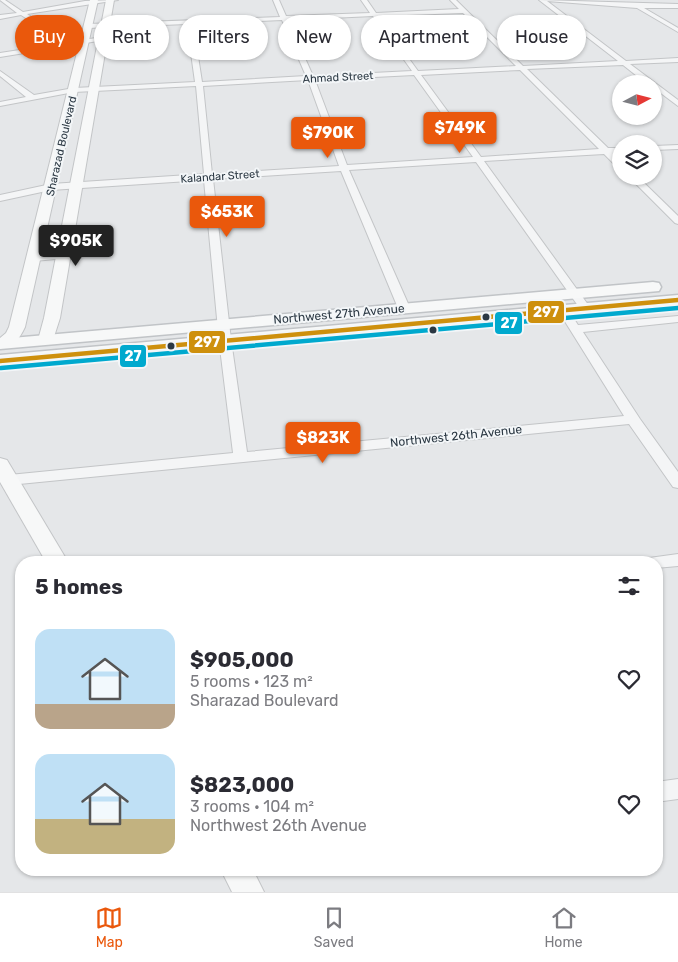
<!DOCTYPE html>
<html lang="en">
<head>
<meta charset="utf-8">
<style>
  :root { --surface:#fff; --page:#f7f7f7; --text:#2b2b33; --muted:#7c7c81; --line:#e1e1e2; --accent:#ea580c }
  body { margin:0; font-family:Rubik,sans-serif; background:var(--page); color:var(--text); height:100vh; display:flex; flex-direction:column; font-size:19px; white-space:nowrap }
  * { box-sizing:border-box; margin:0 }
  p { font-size:16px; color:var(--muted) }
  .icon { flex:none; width:28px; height:28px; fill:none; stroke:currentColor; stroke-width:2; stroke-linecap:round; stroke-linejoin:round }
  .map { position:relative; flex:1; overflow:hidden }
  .panel { position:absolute; left:15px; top:556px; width:648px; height:320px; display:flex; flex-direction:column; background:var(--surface); border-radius:20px; box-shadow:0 1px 4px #0004 }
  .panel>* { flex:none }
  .hud { position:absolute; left:15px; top:15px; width:649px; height:45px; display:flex; gap:10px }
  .needle { width:32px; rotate:83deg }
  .buttons { position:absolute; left:612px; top:75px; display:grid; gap:10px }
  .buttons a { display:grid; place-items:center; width:50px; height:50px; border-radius:50%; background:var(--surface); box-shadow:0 1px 4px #0004; font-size:25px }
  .price { position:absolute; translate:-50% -42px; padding:0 11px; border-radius:5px; background:var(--accent); color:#fff; font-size:16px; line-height:32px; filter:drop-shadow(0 1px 2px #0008) }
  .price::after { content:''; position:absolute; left:50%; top:30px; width:15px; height:11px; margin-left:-8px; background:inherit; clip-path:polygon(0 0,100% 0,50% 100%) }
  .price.current { background:#222; color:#fff }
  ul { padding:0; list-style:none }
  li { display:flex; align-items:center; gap:15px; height:125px; padding:0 20px }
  li span { display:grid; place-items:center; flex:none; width:140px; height:100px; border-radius:15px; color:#555 }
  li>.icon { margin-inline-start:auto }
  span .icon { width:60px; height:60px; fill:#fffc; stroke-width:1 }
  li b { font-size:21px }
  h2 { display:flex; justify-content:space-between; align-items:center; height:60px; padding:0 20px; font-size:21px }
  .pill { padding:0 18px; border-radius:22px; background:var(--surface); box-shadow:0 1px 4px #0004; font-size:18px; line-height:45px }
  .pill.current { background:var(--accent); color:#fff }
  .tabs { display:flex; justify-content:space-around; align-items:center; height:70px; border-top:1px solid var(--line); background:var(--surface); font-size:14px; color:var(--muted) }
  .tabs a { display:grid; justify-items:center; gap:2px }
  .tabs .current { color:var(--accent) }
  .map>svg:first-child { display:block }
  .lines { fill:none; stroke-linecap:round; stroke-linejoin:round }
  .street-casing { stroke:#c3c5c7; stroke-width:2 }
  .secondary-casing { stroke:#c3c5c7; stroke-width:2 }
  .primary-casing { stroke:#c1c4c7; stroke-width:3 }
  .street { fill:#f4f5f6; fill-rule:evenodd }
  .secondary { fill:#f7f8f8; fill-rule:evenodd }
  .primary { fill:#f7f8f8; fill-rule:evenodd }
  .bus-1-casing { stroke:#f3f6f8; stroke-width:8 }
  .bus-2-casing { stroke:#f3f6f8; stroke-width:8 }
  .bus-1 { stroke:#ce900d; stroke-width:4.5 }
  .bus-2 { stroke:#00a9ce; stroke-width:4.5 }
  .bus-dot { fill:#2b3843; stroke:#f3f6f8; stroke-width:2 }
  .labels { text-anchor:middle; stroke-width:4; stroke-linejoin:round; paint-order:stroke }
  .far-street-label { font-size:11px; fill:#2b3843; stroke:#f3f6f8 }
  .street-label { font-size:12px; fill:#2b3843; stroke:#f3f6f8 }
  .line-badge { stroke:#f3f6f8; stroke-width:2 }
  .badge-label { font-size:14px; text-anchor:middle; font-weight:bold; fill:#fff }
</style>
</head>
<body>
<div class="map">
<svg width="678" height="892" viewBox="0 0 678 892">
  <rect width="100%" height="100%" fill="#e5e7e9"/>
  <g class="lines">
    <!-- street casing -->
    <g class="street-casing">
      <g id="street">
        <polygon points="0,0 5,0 23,12 85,1 118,0 27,14 71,42 102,37 104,40 0,57 0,53 65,43 21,15 0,19 0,15 17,13"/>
        <path d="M273,0h6l7,16 84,-3 -9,-13h6l9,13 83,-4 -9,-9h6l67,66 95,-5 -79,-61 139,4v4h-34l34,20v4l-41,-24 -90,-7 79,60 52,-3v4l-48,2 48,36v6l-24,-18v-4h-7l-24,-19 -96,4 81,79h13v4l-8,1 8,8v7h-3l-14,-14 -120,7 105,145 2,2 -2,2h-8l-105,-148 -127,8 61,138 -6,3 -6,-3 -57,-137 -128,8 18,161 16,112 377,-36 -75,-120 5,-3 4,1 20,31 100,-9v6l-95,10 57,87 38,53v16l-5,-1 -44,-63 -620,61 -5,-1 -2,-4 2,-4 5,-1 224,-22 -14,-113 -15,-160 -153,10 -51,11v-6l51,-11 153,-10 -8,-88 -122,6 -74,14v-4l26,-5 -26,-21v-5l34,24 40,-7 121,-6 -8,-58 -99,4 -3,-2 3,-2 192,-7zM463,13l53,53 -98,5 -40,-55zM373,16l39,55 -99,5 -25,-56zM282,20l24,56 -104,6 -9,-58zM520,70l79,79 -118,8 -60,-82zM414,75l59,82 -126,8 -32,-85zM308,80l31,86 -127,8 -9,-88z"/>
        <polygon points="678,145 678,149 654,150 654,146"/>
        <polygon points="628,176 637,176 678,216 678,224 675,223"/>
        <polygon points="63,253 67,254 67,258 34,261 29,258 34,255"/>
        <polygon points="678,554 678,566 656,568 656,562 647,562 649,558"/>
        <polygon points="678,779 678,799 656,802 656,782"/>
      </g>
    </g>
    <!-- secondary casing -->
    <g class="secondary-casing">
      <g id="secondary">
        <path d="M90,0h8l-73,327c-5,11 -12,21 -25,21v-10l6,-5 3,-6z"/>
        <polygon points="106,0 114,0 60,318 52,343 40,343 38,340 44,318"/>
        <polygon points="0,458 7,460 68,562 46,562 0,482"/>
        <polygon points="221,870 253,870 264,892 232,892"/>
      </g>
    </g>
    <!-- primary casing -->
    <g class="primary-casing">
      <g id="primary">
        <polygon points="653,282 659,283 661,287 659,291 0,349 0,339"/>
        <polygon points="678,295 678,305 0,367 0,355"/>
      </g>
    </g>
    <!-- street -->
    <use href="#street" class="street"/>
    <!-- secondary -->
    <use href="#secondary" class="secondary"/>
    <!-- primary -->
    <use href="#primary" class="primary"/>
    <!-- bus-1 casing -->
    <g class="bus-1-casing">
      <polyline id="bus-1" points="0,361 678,300"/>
    </g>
    <!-- bus-2 casing -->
    <g class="bus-2-casing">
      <polyline id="bus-2" points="1,368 678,308"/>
    </g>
    <!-- bus-1 -->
    <use href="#bus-1" class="bus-1"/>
    <!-- bus-2 -->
    <use href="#bus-2" class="bus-2"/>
  </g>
  <!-- markers -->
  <g class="bus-dot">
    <circle cx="486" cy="317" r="4.5"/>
    <circle cx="433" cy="330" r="4.5"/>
    <circle cx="171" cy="346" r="4.5"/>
  </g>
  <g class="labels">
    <!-- far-street labels -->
    <g class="far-street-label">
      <text transform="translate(338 77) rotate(-3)" y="4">Ahmad Street</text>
      <text transform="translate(61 146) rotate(-77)" y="4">Sharazad Boulevard</text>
      <text transform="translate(220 176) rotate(-4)" y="4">Kalandar Street</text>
    </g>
    <!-- street labels -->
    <g class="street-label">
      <text transform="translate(339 314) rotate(-5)" y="4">Northwest 27th Avenue</text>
      <text transform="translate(456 436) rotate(-6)" y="4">Northwest 26th Avenue</text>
    </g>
  </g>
  <g class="line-badge">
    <rect x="527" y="300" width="38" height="24" rx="5" fill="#ce900d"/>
    <rect x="494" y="311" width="29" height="24" rx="5" fill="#00a9ce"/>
    <rect x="188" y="330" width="38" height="24" rx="5" fill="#ce900d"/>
    <rect x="119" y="344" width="28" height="24" rx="5" fill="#00a9ce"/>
  </g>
  <g class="badge-label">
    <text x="546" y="317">297</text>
    <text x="509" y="328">27</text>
    <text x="207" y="347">297</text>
    <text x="133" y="361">27</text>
  </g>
</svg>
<div class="buttons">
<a><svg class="needle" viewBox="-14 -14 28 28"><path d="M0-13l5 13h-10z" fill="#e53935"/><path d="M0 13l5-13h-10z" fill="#7c7c81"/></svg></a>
<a><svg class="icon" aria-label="layers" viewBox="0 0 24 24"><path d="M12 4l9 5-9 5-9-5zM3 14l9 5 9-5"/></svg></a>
</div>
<b class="price" style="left:460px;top:154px">$749K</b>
<b class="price" style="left:328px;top:159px">$790K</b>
<b class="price" style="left:227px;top:238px">$653K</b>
<b class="price current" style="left:76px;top:267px">$905K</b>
<b class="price" style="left:323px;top:464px">$823K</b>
<div class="hud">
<a class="pill current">Buy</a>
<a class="pill">Rent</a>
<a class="pill">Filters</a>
<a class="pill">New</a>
<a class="pill">Apartment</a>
<a class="pill">House</a>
</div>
<section class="panel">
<h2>5 homes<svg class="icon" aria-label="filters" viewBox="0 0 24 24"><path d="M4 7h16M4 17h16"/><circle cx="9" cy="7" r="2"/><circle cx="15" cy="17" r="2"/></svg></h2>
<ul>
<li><span style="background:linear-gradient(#bfe0f5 75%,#b9a48a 0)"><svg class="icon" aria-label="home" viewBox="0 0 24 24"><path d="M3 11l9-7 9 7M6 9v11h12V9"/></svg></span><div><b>$905,000</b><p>5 rooms · 123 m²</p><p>Sharazad Boulevard</p></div><svg class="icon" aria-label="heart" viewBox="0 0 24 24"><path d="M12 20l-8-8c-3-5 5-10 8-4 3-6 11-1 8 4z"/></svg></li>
<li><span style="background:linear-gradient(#bfe0f5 65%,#c2b280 0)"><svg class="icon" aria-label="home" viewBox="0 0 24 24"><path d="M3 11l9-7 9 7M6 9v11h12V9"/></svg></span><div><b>$823,000</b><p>3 rooms · 104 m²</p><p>Northwest 26th Avenue</p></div><svg class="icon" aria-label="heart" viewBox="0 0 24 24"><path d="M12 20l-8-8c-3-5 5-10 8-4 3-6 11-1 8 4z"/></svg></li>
</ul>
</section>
</div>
<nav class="tabs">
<a class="current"><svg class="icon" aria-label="map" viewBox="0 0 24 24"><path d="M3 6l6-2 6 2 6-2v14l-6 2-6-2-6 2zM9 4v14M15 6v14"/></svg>Map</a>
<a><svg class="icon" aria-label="saved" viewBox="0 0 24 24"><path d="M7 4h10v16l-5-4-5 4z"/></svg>Saved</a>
<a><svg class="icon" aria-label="home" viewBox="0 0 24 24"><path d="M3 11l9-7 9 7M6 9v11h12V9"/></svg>Home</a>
</nav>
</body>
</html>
